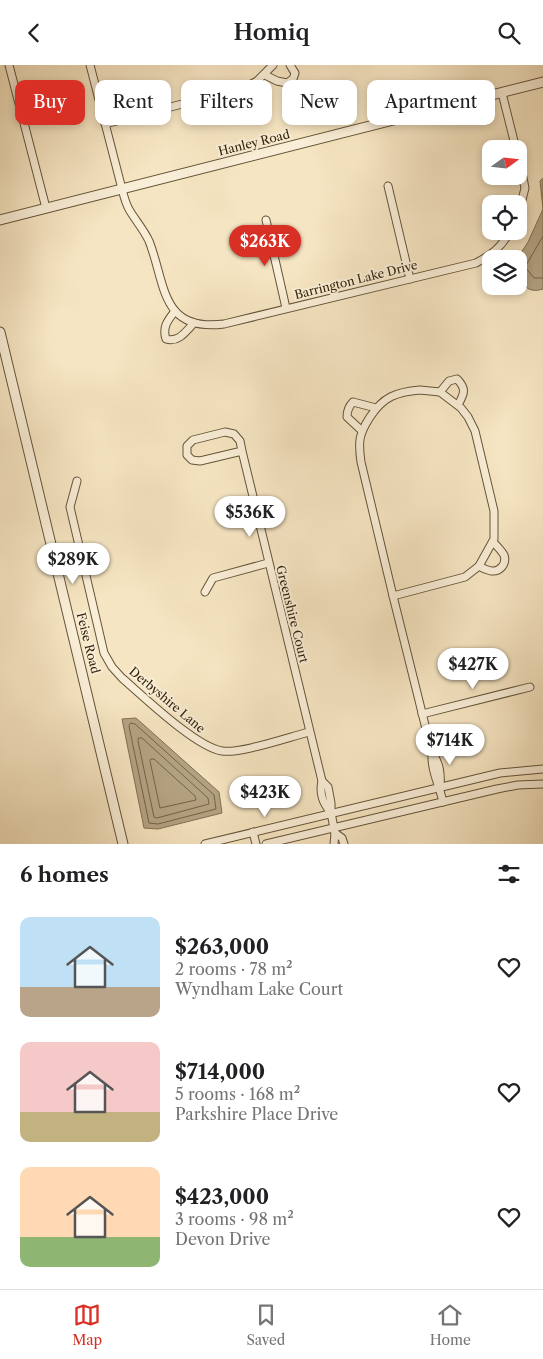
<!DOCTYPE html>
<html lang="en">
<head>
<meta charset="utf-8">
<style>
  :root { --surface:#fff; --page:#f2f2f2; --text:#202124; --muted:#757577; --line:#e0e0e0; --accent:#d93025 }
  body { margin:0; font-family:"Libre Caslon Text",serif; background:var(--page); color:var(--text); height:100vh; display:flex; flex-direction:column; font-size:19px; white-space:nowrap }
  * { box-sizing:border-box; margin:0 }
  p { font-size:16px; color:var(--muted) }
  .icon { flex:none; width:28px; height:28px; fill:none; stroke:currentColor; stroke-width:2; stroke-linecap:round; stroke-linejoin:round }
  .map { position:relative; height:779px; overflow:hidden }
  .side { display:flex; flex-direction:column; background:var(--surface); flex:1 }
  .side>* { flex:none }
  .banner { position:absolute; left:15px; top:15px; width:514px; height:45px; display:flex; gap:10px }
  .needle { width:32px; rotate:75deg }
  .buttons { position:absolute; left:482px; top:75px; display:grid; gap:10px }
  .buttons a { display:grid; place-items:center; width:45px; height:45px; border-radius:10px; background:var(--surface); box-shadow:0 2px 8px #0003; font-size:25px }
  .price { position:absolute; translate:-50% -42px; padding:0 11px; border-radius:18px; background:#fff; color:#222; font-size:16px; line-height:32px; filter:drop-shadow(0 1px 2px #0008) }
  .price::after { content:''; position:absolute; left:50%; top:30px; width:15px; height:11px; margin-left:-8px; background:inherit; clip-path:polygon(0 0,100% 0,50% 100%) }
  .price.selected { background:var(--accent); color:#fff }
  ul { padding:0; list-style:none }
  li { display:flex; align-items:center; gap:15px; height:125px; padding:0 20px }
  li span { display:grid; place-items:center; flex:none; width:140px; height:100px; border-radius:10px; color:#555 }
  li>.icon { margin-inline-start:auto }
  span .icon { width:60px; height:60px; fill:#fffc; stroke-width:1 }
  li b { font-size:21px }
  h2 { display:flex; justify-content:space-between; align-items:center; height:60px; padding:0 20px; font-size:21px }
  .tag { padding:0 18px; border-radius:10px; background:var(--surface); box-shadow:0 2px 8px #0003; font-size:18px; line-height:45px }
  .tag.selected { background:var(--accent); color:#fff }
  header { display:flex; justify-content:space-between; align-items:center; height:65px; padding:0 20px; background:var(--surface); font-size:22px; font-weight:600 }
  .tabs { display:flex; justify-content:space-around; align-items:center; height:70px; border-top:1px solid var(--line); background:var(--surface); font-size:14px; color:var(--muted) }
  .tabs a { display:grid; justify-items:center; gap:2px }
  .tabs .selected { color:var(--accent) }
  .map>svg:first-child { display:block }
  .water { fill:#b4a383; stroke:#817053 }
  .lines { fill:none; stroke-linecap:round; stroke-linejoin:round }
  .shore { stroke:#746346; stroke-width:1 }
  .minor-casing { stroke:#655438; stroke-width:9 }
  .tertiary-casing { stroke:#655438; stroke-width:11 }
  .minor { stroke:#f9eed7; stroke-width:7 }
  .tertiary { stroke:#f9eed7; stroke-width:9 }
  .labels { text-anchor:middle; stroke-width:4; stroke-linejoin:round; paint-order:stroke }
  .street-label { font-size:12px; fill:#35230a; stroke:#f9eed7 }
</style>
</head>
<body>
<header><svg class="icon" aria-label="back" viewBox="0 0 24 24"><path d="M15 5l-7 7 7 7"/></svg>Homiq<svg class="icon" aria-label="search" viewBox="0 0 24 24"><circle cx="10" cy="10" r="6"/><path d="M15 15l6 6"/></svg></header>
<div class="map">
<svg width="543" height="779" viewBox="0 0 543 779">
  <rect width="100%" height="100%" fill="#f6e5c2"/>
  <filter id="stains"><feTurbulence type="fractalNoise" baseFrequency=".004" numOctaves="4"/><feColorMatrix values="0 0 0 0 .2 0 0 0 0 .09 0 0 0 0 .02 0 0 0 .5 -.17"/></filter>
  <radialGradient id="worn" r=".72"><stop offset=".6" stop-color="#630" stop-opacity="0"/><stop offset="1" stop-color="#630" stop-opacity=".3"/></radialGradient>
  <!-- water -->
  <g class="water">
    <path d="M543,113v111c-22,7 -24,-14 -24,-30h-2l11,-17 15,-33 -3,-28z"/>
    <polygon points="136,653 219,727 222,748 158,764 144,763 122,654"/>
  </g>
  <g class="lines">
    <!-- shore -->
    <g class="shore">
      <polyline points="543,171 525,202 534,213 543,213"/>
      <polygon points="131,658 135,659 214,730 216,744 158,759 149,758 129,661"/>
      <polygon points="139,673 142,673 208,733 209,739 157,753 154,752 138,676"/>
      <polygon points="151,694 154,694 195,731 196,735 160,743 150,696"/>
    </g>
    <!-- minor casing -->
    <g class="minor-casing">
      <g id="minor">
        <polyline points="9,0 46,143"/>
        <path d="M90,0l32,124c2,8 4,16 8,22 6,10 14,19 19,30 17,43 11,91 75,83l252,-61c15,-8 26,-16 34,-32"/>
        <polyline points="265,10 277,16 287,18 293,14 295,8 290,0"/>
        <polyline points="502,28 516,84"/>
        <polyline points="105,59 244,23 257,16 273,0"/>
        <polyline points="519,93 525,123 519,147"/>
        <polyline points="388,121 410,214"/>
        <polyline points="266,155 286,243"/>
        <path d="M175,246c-7,9 -13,16 -9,28 13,4 20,-8 28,-16"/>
        <path d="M420,325l20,2 21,16 7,9 7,14 19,80v28l-15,27 -14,11 -72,19 -32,-134c-3,-21 -2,-28 9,-45 13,-20 26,-25 50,-27z"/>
        <path d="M440,327l9,-11 8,-2c10,10 7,15 1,26"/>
        <path d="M361,365l-14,-13c0,-6 1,-10 6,-15l23,6"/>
        <path d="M242,386l-2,-10 -6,-7 -9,-2 -32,8 -6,6v9l5,5 8,1 42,-10 80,330c-3,13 1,22 9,32"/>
        <path d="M77,416l-7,26 34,146 8,14 10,11c22,19 74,69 100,73 18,3 67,-14 87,-19"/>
        <path d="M479,501c3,2 8,4 12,5 9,1 16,-7 13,-16 -3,-5 -7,-9 -11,-13"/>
        <polyline points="205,527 213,513 268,498"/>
        <path d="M393,531l39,157c-1,18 7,31 11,49"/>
        <polyline points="422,649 530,622"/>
        <path d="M432,688c8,10 9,21 8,34"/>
        <polyline points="322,716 328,722 331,738 331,748 335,768 334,779"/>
        <polyline points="253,767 256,779"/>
        <polyline points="335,768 342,773 344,779"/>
        <polyline points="205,779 500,708 543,704"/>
        <polyline points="266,779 497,724 518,720 543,719"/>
      </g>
    </g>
    <!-- tertiary casing -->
    <g class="tertiary-casing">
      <g id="tertiary">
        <polyline points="0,155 543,17"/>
        <polyline points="0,267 123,779"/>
      </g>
    </g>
    <!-- minor -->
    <use href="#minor" class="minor"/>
    <!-- tertiary -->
    <use href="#tertiary" class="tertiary"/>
  </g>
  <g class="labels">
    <!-- street labels -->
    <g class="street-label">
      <text transform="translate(254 78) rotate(-14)" y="4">Hanley Road</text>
      <text transform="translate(356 215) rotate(-14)" y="4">Barrington Lake Drive</text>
      <text transform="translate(292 549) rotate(76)" y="4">Greenshire Court</text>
      <text transform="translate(88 578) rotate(76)" y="4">Feise Road</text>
      <text transform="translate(167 635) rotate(40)" y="4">Derbyshire Lane</text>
    </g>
  </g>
  <rect width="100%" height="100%" filter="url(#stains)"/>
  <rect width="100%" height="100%" fill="url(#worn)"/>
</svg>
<div class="buttons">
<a><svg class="needle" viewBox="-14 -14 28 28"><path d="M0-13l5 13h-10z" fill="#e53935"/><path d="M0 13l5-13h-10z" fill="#757577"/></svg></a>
<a><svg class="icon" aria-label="locate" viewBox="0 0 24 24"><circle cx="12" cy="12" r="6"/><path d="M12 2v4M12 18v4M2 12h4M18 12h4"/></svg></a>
<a><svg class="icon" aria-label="layers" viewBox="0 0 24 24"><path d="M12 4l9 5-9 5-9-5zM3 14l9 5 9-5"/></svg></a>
</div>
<b class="price selected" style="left:265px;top:202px">$263K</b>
<b class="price" style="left:250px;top:473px">$536K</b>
<b class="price" style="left:73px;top:520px">$289K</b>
<b class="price" style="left:473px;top:625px">$427K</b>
<b class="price" style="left:450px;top:701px">$714K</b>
<b class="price" style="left:265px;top:753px">$423K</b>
<div class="banner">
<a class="tag selected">Buy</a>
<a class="tag">Rent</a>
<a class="tag">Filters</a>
<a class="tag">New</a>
<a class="tag">Apartment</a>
</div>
</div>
<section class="side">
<h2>6 homes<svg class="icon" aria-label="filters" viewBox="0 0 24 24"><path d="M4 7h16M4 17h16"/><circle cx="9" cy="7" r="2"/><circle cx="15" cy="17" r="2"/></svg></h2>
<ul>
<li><span style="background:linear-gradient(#bfe0f5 70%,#b9a48a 0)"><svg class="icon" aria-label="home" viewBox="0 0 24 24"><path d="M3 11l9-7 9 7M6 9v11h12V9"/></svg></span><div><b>$263,000</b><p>2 rooms · 78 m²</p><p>Wyndham Lake Court</p></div><svg class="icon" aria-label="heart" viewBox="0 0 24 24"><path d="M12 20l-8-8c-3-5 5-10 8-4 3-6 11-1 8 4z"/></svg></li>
<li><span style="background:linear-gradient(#f6c9c9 70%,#c2b280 0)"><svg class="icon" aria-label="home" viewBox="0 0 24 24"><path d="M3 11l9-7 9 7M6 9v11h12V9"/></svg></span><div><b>$714,000</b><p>5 rooms · 168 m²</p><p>Parkshire Place Drive</p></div><svg class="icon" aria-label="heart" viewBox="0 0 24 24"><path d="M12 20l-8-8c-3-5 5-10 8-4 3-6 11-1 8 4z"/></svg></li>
<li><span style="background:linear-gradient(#ffd9b3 70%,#8fb573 0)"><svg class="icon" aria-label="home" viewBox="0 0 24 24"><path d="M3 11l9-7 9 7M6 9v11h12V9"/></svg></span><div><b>$423,000</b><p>3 rooms · 98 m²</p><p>Devon Drive</p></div><svg class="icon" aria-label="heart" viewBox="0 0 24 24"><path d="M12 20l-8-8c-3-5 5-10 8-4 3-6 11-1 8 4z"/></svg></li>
</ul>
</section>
<nav class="tabs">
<a class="selected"><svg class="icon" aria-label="map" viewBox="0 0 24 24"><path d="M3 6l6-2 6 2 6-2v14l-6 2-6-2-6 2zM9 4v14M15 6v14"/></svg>Map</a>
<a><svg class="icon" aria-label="saved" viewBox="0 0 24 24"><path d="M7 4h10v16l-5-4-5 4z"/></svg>Saved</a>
<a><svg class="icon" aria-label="home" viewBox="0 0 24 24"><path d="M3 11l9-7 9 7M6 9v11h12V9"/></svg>Home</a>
</nav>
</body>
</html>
